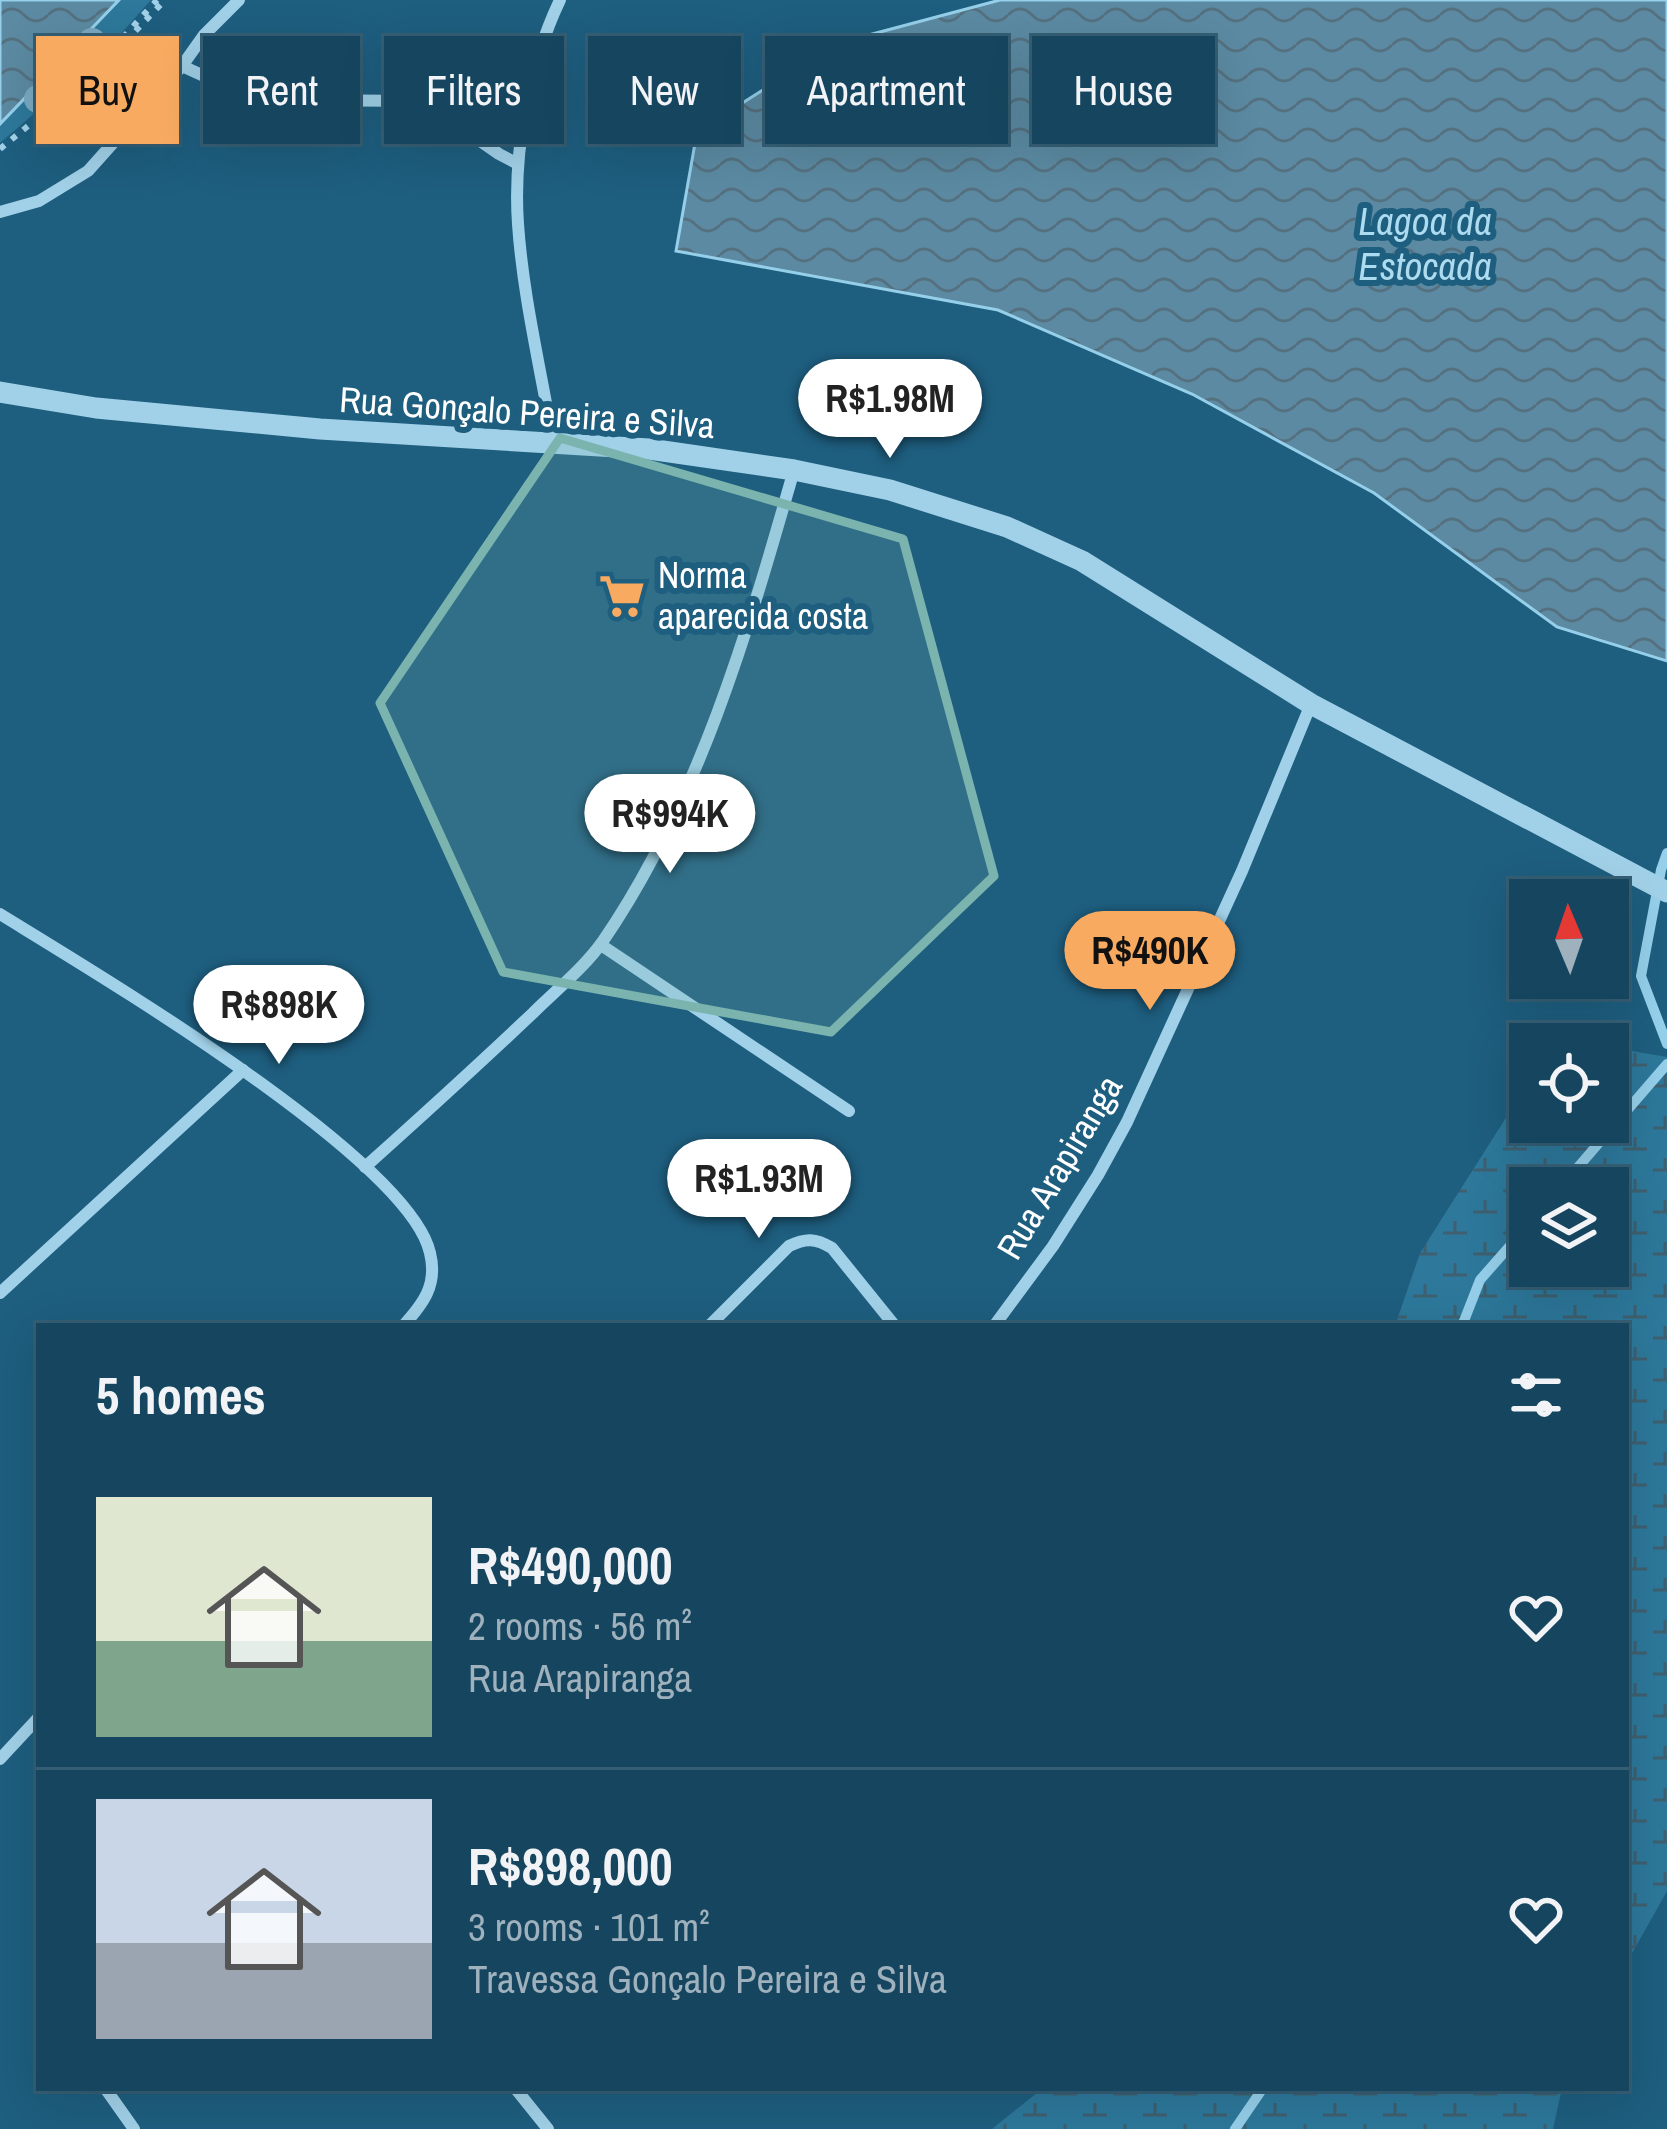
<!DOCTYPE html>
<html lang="en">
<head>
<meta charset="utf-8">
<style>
  :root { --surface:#16465f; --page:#235068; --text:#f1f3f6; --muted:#9eb1bd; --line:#355e74; --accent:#f7aa60 }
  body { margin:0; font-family:"Archivo Narrow",sans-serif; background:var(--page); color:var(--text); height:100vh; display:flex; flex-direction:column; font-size:45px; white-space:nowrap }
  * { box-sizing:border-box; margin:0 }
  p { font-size:39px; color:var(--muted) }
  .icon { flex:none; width:66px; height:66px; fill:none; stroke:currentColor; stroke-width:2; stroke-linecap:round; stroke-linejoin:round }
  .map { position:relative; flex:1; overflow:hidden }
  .drawer { position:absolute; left:36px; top:1323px; width:1593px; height:768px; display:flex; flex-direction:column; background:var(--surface); border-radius:0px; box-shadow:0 12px 48px #0002,0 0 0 3px var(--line) }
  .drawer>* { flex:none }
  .hud { position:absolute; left:36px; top:36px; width:1596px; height:108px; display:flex; gap:24px }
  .needle { width:78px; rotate:358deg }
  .fabs { position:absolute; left:1509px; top:879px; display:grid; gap:24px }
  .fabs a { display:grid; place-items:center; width:120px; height:120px; border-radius:0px; background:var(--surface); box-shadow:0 12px 48px #0002,0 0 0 3px var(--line); font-size:60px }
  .price { position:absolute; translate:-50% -102px; padding:0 27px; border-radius:42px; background:#fff; color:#222; font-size:39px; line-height:78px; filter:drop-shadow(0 3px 6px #0008) }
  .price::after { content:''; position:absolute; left:50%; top:72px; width:36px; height:27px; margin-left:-18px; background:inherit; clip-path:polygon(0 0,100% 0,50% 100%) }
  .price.on { background:var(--accent); color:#111 }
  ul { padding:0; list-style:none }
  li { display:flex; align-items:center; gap:36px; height:300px; padding:0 60px }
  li+li { border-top:3px solid var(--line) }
  li span { display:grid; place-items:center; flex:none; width:336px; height:240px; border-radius:0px; color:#555 }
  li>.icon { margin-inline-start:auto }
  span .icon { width:144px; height:144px; fill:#fffc; stroke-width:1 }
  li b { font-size:51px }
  h2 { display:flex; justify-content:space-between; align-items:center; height:144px; padding:0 60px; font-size:51px }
  .pill { padding:0 42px; border-radius:0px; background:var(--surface); box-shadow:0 12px 48px #0002,0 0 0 3px var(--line); font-size:42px; line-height:108px }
  .pill.on { background:var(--accent); color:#111 }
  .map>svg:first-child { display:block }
  .wetland { fill:url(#wetland-marsh); fill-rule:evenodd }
  .park { fill:#2d789b }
  .water { fill:url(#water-waves); stroke:#95cfea; stroke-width:3 }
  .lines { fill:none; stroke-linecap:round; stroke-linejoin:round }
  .stream { stroke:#95cfea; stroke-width:10 }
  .path { stroke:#a1d1e8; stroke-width:6; stroke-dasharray:6 9; stroke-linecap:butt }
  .minor { stroke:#a1d1e8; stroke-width:12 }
  .tertiary { stroke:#a1d1e8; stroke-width:21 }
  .tree { fill:#7aa9c0 }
  .marked { fill:#7bb4af; fill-opacity:0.2; stroke:#7bb4af; stroke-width:9; stroke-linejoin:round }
  .labels { text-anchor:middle; stroke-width:12; stroke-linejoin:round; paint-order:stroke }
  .street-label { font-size:36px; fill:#fff; stroke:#1e5e7f }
  .poi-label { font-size:36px; fill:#fff; stroke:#1e5e7f; text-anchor:start }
  .water-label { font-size:39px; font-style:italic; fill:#addbf0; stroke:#1e5e7f }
</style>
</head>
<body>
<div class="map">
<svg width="1667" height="2129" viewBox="0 0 1667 2129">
  <defs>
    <pattern id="wetland-marsh" width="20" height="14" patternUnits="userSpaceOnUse" patternTransform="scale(3)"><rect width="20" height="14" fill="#2d789b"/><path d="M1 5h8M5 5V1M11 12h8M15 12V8" fill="none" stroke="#3e6070"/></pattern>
    <pattern id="water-waves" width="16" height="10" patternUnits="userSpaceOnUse" patternTransform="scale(3)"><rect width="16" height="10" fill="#5b8aa2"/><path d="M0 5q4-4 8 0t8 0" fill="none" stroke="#557180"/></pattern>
  </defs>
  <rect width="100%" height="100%" fill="#1e5e7f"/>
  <!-- wetland -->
  <g class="wetland">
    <path d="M1608,1047l59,10v834l-41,73v-638h-231l25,-73 110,-173v42h78zM1530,1188h78v78h-78z"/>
    <polygon points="1043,2088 1562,2088 1553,2129 992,2129"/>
  </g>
  <!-- park -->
  <polygon class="park" points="0,0 151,0 101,56 0,143"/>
  <!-- water -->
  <g class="water">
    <polygon points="0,0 119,0 0,124"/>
    <polygon points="1000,0 1667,0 1667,661 1557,627 1374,493 1192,394 998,310 676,251 697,132 835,44"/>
  </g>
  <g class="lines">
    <!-- stream -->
    <g class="stream">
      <polyline points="1667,853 1661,870 1641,976 1667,1044"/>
      <polyline points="1560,1188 1667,1064"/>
      <polyline points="1462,1326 1480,1280 1530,1223"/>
      <polyline points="1235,2129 1263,2088"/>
    </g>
    <!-- path -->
    <g class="path">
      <polyline points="125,48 158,58"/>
      <polyline points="80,79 107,55 157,0"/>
      <polyline points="0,149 107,61 165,0"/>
    </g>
    <!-- minor -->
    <g class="minor">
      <polyline points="182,66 237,91 284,100 423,101 454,99 531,83"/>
      <polyline points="424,102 499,154 518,164"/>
      <polyline points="0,212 39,201 88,171 182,66 204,35 239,0"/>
      <path d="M553,442c-12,-72 -30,-145 -35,-218 -5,-72 11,-159 42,-224"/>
      <path d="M0,914c89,55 409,244 430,339 8,32 -7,51 -27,73"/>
      <polyline points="601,945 849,1111"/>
      <path d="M365,1167c57,-51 113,-102 168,-154 23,-23 51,-45 70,-72 96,-140 145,-310 191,-471"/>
      <polyline points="0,1293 243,1070"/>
      <path d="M709,1326l80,-80c17,-8 26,-8 43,2l63,78"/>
      <polyline points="994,1326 1053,1246 1098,1175 1127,1122 1242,871 1311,704"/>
      <polyline points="0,1759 39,1717"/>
      <polyline points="105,2088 134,2129"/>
      <polyline points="515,2088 548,2129"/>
    </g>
    <!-- tertiary -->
    <polyline class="tertiary" points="0,392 96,408 320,429 649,449 794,470 890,490 1007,527 1082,561 1311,704 1667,892"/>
  </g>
  <!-- trees -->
  <g class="tree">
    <circle cx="92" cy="42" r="14"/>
    <circle cx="68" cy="70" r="14"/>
    <circle cx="38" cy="99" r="14"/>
  </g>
  <!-- marked area -->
  <path class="marked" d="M560,438l343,101 91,337 -163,156 -328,-60 -123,-269z"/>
  <!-- icons -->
  <defs>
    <g id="supermarket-bare" transform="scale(3.6)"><path d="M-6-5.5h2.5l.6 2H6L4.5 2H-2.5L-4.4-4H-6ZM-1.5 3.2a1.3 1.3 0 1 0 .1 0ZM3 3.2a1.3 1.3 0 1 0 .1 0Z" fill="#f7aa60" stroke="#1e5e7f" stroke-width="2.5" paint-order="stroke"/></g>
  </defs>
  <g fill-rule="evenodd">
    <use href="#supermarket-bare" x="622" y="596"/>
  </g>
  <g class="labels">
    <!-- street labels -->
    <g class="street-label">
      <text transform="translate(527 412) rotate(4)" y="13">Rua Gonçalo Pereira e Silva</text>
      <text transform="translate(1059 1167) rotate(-59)" y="13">Rua Arapiranga</text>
    </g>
    <!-- poi labels -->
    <g class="poi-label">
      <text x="658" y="588">Norma<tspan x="658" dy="41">aparecida costa</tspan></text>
    </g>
    <!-- water labels -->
    <g class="water-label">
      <text x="1425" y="235">Lagoa da<tspan x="1425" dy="45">Estocada</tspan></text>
    </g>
  </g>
</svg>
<div class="fabs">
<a><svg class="needle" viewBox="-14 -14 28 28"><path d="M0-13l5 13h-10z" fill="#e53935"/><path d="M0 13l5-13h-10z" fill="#9eb1bd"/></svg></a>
<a><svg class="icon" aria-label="locate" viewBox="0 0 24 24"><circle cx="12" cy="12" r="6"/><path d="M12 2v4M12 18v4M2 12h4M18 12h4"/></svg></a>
<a><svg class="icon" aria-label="layers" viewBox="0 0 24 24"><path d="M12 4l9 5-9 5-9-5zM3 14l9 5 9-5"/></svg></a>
</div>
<b class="price" style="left:890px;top:461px">R$1.98M</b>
<b class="price" style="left:670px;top:876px">R$994K</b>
<b class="price on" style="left:1150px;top:1013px">R$490K</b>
<b class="price" style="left:279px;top:1067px">R$898K</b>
<b class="price" style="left:759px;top:1241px">R$1.93M</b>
<div class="hud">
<a class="pill on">Buy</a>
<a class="pill">Rent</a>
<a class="pill">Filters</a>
<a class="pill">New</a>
<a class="pill">Apartment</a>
<a class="pill">House</a>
</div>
<section class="drawer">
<h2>5 homes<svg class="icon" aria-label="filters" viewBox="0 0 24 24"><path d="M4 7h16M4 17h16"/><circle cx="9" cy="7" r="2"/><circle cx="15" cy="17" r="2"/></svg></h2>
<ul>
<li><span style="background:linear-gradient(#dfe7d0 60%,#7fa58c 0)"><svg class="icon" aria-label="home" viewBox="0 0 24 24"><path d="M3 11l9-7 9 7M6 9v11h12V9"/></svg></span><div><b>R$490,000</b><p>2 rooms · 56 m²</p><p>Rua Arapiranga</p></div><svg class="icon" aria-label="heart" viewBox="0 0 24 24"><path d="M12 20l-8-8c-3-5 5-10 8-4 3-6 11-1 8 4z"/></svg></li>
<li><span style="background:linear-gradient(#c9d6e8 60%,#9aa5b1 0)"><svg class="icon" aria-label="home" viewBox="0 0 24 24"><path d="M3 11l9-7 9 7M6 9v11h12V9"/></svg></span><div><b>R$898,000</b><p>3 rooms · 101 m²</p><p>Travessa Gonçalo Pereira e Silva</p></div><svg class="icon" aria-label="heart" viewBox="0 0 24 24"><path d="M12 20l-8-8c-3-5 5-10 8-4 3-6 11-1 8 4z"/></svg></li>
</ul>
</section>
</div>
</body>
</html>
